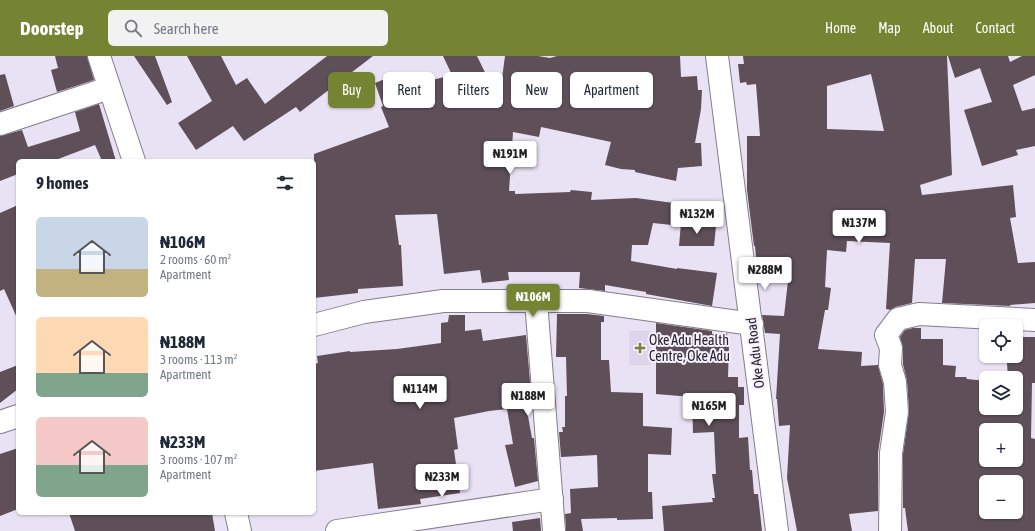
<!DOCTYPE html>
<html lang="en">
<head>
<meta charset="utf-8">
<style>
  :root { --surface:#fff; --page:#f2f2f3; --text:#1f2937; --muted:#747a83; --accent:#748433 }
  body { margin:0; font-family:"Asap Condensed",sans-serif; background:var(--page); color:var(--text); height:100vh; display:flex; flex-direction:column; font-size:15px; white-space:nowrap }
  * { box-sizing:border-box; margin:0 }
  p { font-size:13px; color:var(--muted) }
  .icon { flex:none; width:22px; height:22px; fill:none; stroke:currentColor; stroke-width:2; stroke-linecap:round; stroke-linejoin:round }
  .map { position:relative; flex:1; overflow:hidden }
  .side { position:absolute; left:16px; top:103px; width:300px; height:356px; display:flex; flex-direction:column; background:var(--surface); border-radius:6px; box-shadow:0 1px 3px #0004 }
  .side>* { flex:none }
  .banner { position:absolute; left:328px; top:16px; width:380px; height:36px; display:flex; gap:8px }
  .controls { position:absolute; left:979px; top:263px; display:grid; gap:8px }
  .controls a { display:grid; place-items:center; width:44px; height:44px; border-radius:6px; background:var(--surface); box-shadow:0 1px 3px #0004; font-size:20px }
  .price { position:absolute; translate:-50% -34px; padding:0 9px; border-radius:4px; background:#fff; color:#222; font-size:13px; line-height:26px; filter:drop-shadow(0 1px 2px #0008) }
  .price::after { content:''; position:absolute; left:50%; top:24px; width:12px; height:9px; margin-left:-6px; background:inherit; clip-path:polygon(0 0,100% 0,50% 100%) }
  .price.active { background:var(--accent); color:#fff }
  ul { padding:0; list-style:none }
  li { display:flex; align-items:center; gap:12px; height:100px; padding:0 20px }
  li span { display:grid; place-items:center; flex:none; width:112px; height:80px; border-radius:6px; color:#555 }
  li>.icon { margin-inline-start:auto }
  span .icon { width:48px; height:48px; fill:#fffc; stroke-width:1 }
  li b { font-size:17px }
  h2 { display:flex; justify-content:space-between; align-items:center; height:48px; padding:0 20px; font-size:17px }
  .tag { padding:0 14px; border-radius:6px; background:var(--surface); box-shadow:0 1px 3px #0004; font-size:14px; line-height:36px }
  .tag.active { background:var(--accent); color:#fff }
  header { display:flex; align-items:center; gap:24px; box-sizing:border-box; height:56px; padding:0 20px; background:var(--accent); color:#fff }
  header strong { font-size:19px }
  nav { display:flex; gap:22px; margin-inline-start:auto; font-size:14px }
  .search { width:280px; height:36px; background:var(--page); display:flex; align-items:center; gap:10px; box-sizing:border-box; padding:0 14px; border-radius:6px; color:var(--muted); font-size:15px }
  .map>svg:first-child { display:block }
  .built { fill:#ded4ec }
  .building { fill:#5e4f59; fill-rule:evenodd }
  .lines { fill:none; stroke-linecap:round; stroke-linejoin:round }
  .minor-casing { stroke:#837d8d; stroke-width:24 }
  .minor { stroke:#fff; stroke-width:22 }
  .poi-dot { fill:#748433; stroke:#f6f0fe; stroke-width:1.5 }
  .labels { text-anchor:middle; stroke-width:4; stroke-linejoin:round; paint-order:stroke }
  .poi-label { font-size:14px; fill:#26232a; stroke:#f6f0fe; text-anchor:start }
  .street-label { font-size:14px; fill:#26232a; stroke:#f6f0fe }
</style>
</head>
<body>
<header>
<strong>Doorstep</strong>
<div class="search"><svg class="icon" aria-label="search" viewBox="0 0 24 24"><circle cx="10" cy="10" r="6"/><path d="M15 15l6 6"/></svg>Search here</div>
<nav><a>Home</a><a>Map</a><a>About</a><a>Contact</a></nav>
</header>
<div class="map">
<svg width="1035" height="475" viewBox="0 0 1035 475">
  <rect width="100%" height="100%" fill="#e9e2f4"/>
  <!-- built -->
  <polygon class="built" points="629,275 652,275 651,309 629,309"/>
  <!-- building -->
  <g class="building">
    <polygon points="55,0 87,0 94,24 57,36 51,14 58,12"/>
    <polygon points="134,0 155,0 172,46 167,49"/>
    <polygon points="187,0 221,0 236,29 247,22 265,48 327,0 373,0 300,56 296,51 244,85 233,70 196,94 178,67 212,45"/>
    <polygon points="443,0 477,0 499,45 505,0 538,0 550,2 557,0 680,0 681,21 697,20 698,34 702,34 701,53 695,87 701,87 702,110 678,112 676,125 635,116 635,114 621,113 605,109 611,86 541,71 539,81 513,76 509,135 515,135 515,138 570,136 571,134 592,136 591,144 636,142 674,147 672,169 653,167 648,189 632,189 631,205 677,213 677,212 717,217 712,250 646,238 646,236 605,229 605,235 579,232 580,216 508,216 509,224 482,227 480,214 444,218 437,158 395,159 399,189 401,189 403,230 358,233 358,237 314,242 314,98 389,71 381,51 383,50 375,27 392,20 396,33 452,19"/>
    <path d="M743,0h204l5,119 -32,10 2,10 91,-10 3,32 -6,1 8,45 17,-1v41l-25,2v1l-68,-3 4,-44h-31l-3,44 -17,4 -4,3 -5,-1 4,-66 -43,-2 -1,11 -19,-2 -2,37 6,1 -3,22h-3l-7,39 44,3 -1,14 17,-1 5,19 1,28 -6,41v58l-29,3 3,17h-55l-10,-53 3,-53 -11,1 -2,-27h-1l4,-65 -15,-1 -3,-18 22,1 4,-35 -30,-1 -3,-34h-1l-7,-56v-54h13l-4,-52 -9,1 -1,-3 -6,1 -2,-19h6zM871,18l13,57 -57,-2v-43z"/>
    <polygon points="948,0 1008,0 1010,6 1022,0 1035,0 1035,19 1013,29 1022,55 1035,52 1035,90 1016,94 1018,99 982,110 964,54 992,46 980,12 955,22"/>
    <polygon points="5,18 14,50 0,55 0,19"/>
    <polygon points="99,48 116,105 102,105 95,89 53,105 18,105 18,118 0,125 0,80 22,74 28,91 80,75 75,56"/>
    <polygon points="18,149 18,264 4,233 0,235 0,157"/>
    <polygon points="681,167 716,170 714,190 679,190"/>
    <polygon points="557,258 587,258 604,260 604,266 601,266 601,304 609,304 611,336 643,337 643,370 672,372 671,399 648,398 648,436 652,436 653,463 617,464 617,462 581,463 583,475 566,475 565,458 571,457 570,433 598,431 597,399 561,401 559,376 563,376 562,371 565,371 565,340 567,340 566,301 556,301"/>
    <polygon points="449,259 465,259 465,275 481,273 483,285 526,279 531,337 524,338 532,382 534,382 538,425 515,431 505,389 513,388 507,353 489,355 454,362 458,393 454,394 460,437 420,443 421,448 378,453 373,407 314,415 314,308 318,307 317,300 350,295 350,296 397,293 441,287 441,267 448,266"/>
    <polygon points="656,267 712,275 712,278 727,277 729,290 728,321 738,321 738,331 744,331 744,349 739,349 739,382 748,381 750,414 752,414 754,438 758,438 762,475 664,475 662,450 713,446 712,442 715,442 712,418 716,418 715,399 714,376 693,377 692,341 656,338"/>
    <path d="M913,272h8v11h22v26l13,1 -1,11h11l1,2 19,2v28l30,1v-32h-8l-1,-15h2v-7h7v-19h19v46h-3l-1,55 4,1v92h-127l-3,-23h-2v-54l6,-43 -2,-30 -4,-17v-16l-3,-11 5,-7zM986,374h30v30h-30zM986,426h30v30h-30z"/>
    <polygon points="18,309 18,333 0,347 0,316"/>
    <polygon points="18,392 18,453 0,460 0,398"/>
    <polygon points="69,457 212,457 215,475 75,475"/>
    <polygon points="540,462 541,475 513,475 512,466"/>
  </g>
  <g class="lines">
    <!-- minor casing -->
    <g class="minor-casing">
      <g id="minor">
        <polyline points="99,0 134,105"/>
        <polyline points="717,0 777,475"/>
        <polyline points="0,68 109,32"/>
        <polyline points="536,245 554,475"/>
        <polyline points="314,269 364,256 443,245 588,245 752,268"/>
        <polyline points="0,366 18,360"/>
        <polyline points="236,457 240,475"/>
        <polyline points="337,475 552,443"/>
        <polyline points="890,475 891,397 897,356 895,326 890,309 891,292 886,279 898,263 919,258 1035,264"/>
      </g>
    </g>
    <!-- minor -->
    <use href="#minor" class="minor"/>
  </g>
  <!-- markers -->
  <path class="poi-dot" d="M638 286h4v4h4v4h-4v4h-4v-4h-4v-4h4z"/>
  <g class="labels">
    <!-- poi labels -->
    <g class="poi-label">
      <text x="649" y="289">Oke Adu Health<tspan x="649" dy="16">Centre, Oke Adu</tspan></text>
    </g>
    <!-- street labels -->
    <g class="street-label">
      <text transform="translate(755 297) rotate(-97)" y="5">Oke Adu Road</text>
    </g>
  </g>
</svg>
<div class="controls">
<a><svg class="icon" aria-label="locate" viewBox="0 0 24 24"><circle cx="12" cy="12" r="6"/><path d="M12 2v4M12 18v4M2 12h4M18 12h4"/></svg></a>
<a><svg class="icon" aria-label="layers" viewBox="0 0 24 24"><path d="M12 4l9 5-9 5-9-5zM3 14l9 5 9-5"/></svg></a>
<a>+</a>
<a>−</a>
</div>
<b class="price" style="left:510px;top:119px">₦191M</b>
<b class="price" style="left:697px;top:179px">₦132M</b>
<b class="price" style="left:859px;top:188px">₦137M</b>
<b class="price" style="left:765px;top:235px">₦288M</b>
<b class="price active" style="left:533px;top:262px">₦106M</b>
<b class="price" style="left:420px;top:354px">₦114M</b>
<b class="price" style="left:528px;top:361px">₦188M</b>
<b class="price" style="left:709px;top:371px">₦165M</b>
<b class="price" style="left:442px;top:442px">₦233M</b>
<div class="banner">
<a class="tag active">Buy</a>
<a class="tag">Rent</a>
<a class="tag">Filters</a>
<a class="tag">New</a>
<a class="tag">Apartment</a>
</div>
<section class="side">
<h2>9 homes<svg class="icon" aria-label="filters" viewBox="0 0 24 24"><path d="M4 7h16M4 17h16"/><circle cx="9" cy="7" r="2"/><circle cx="15" cy="17" r="2"/></svg></h2>
<ul>
<li><span style="background:linear-gradient(#c9d6e8 65%,#c2b280 0)"><svg class="icon" aria-label="home" viewBox="0 0 24 24"><path d="M3 11l9-7 9 7M6 9v11h12V9"/></svg></span><div><b>₦106M</b><p>2 rooms · 60 m²</p><p>Apartment</p></div></li>
<li><span style="background:linear-gradient(#ffd9b3 70%,#7fa58c 0)"><svg class="icon" aria-label="home" viewBox="0 0 24 24"><path d="M3 11l9-7 9 7M6 9v11h12V9"/></svg></span><div><b>₦188M</b><p>3 rooms · 113 m²</p><p>Apartment</p></div></li>
<li><span style="background:linear-gradient(#f6c9c9 60%,#7fa58c 0)"><svg class="icon" aria-label="home" viewBox="0 0 24 24"><path d="M3 11l9-7 9 7M6 9v11h12V9"/></svg></span><div><b>₦233M</b><p>3 rooms · 107 m²</p><p>Apartment</p></div></li>
</ul>
</section>
</div>
</body>
</html>
